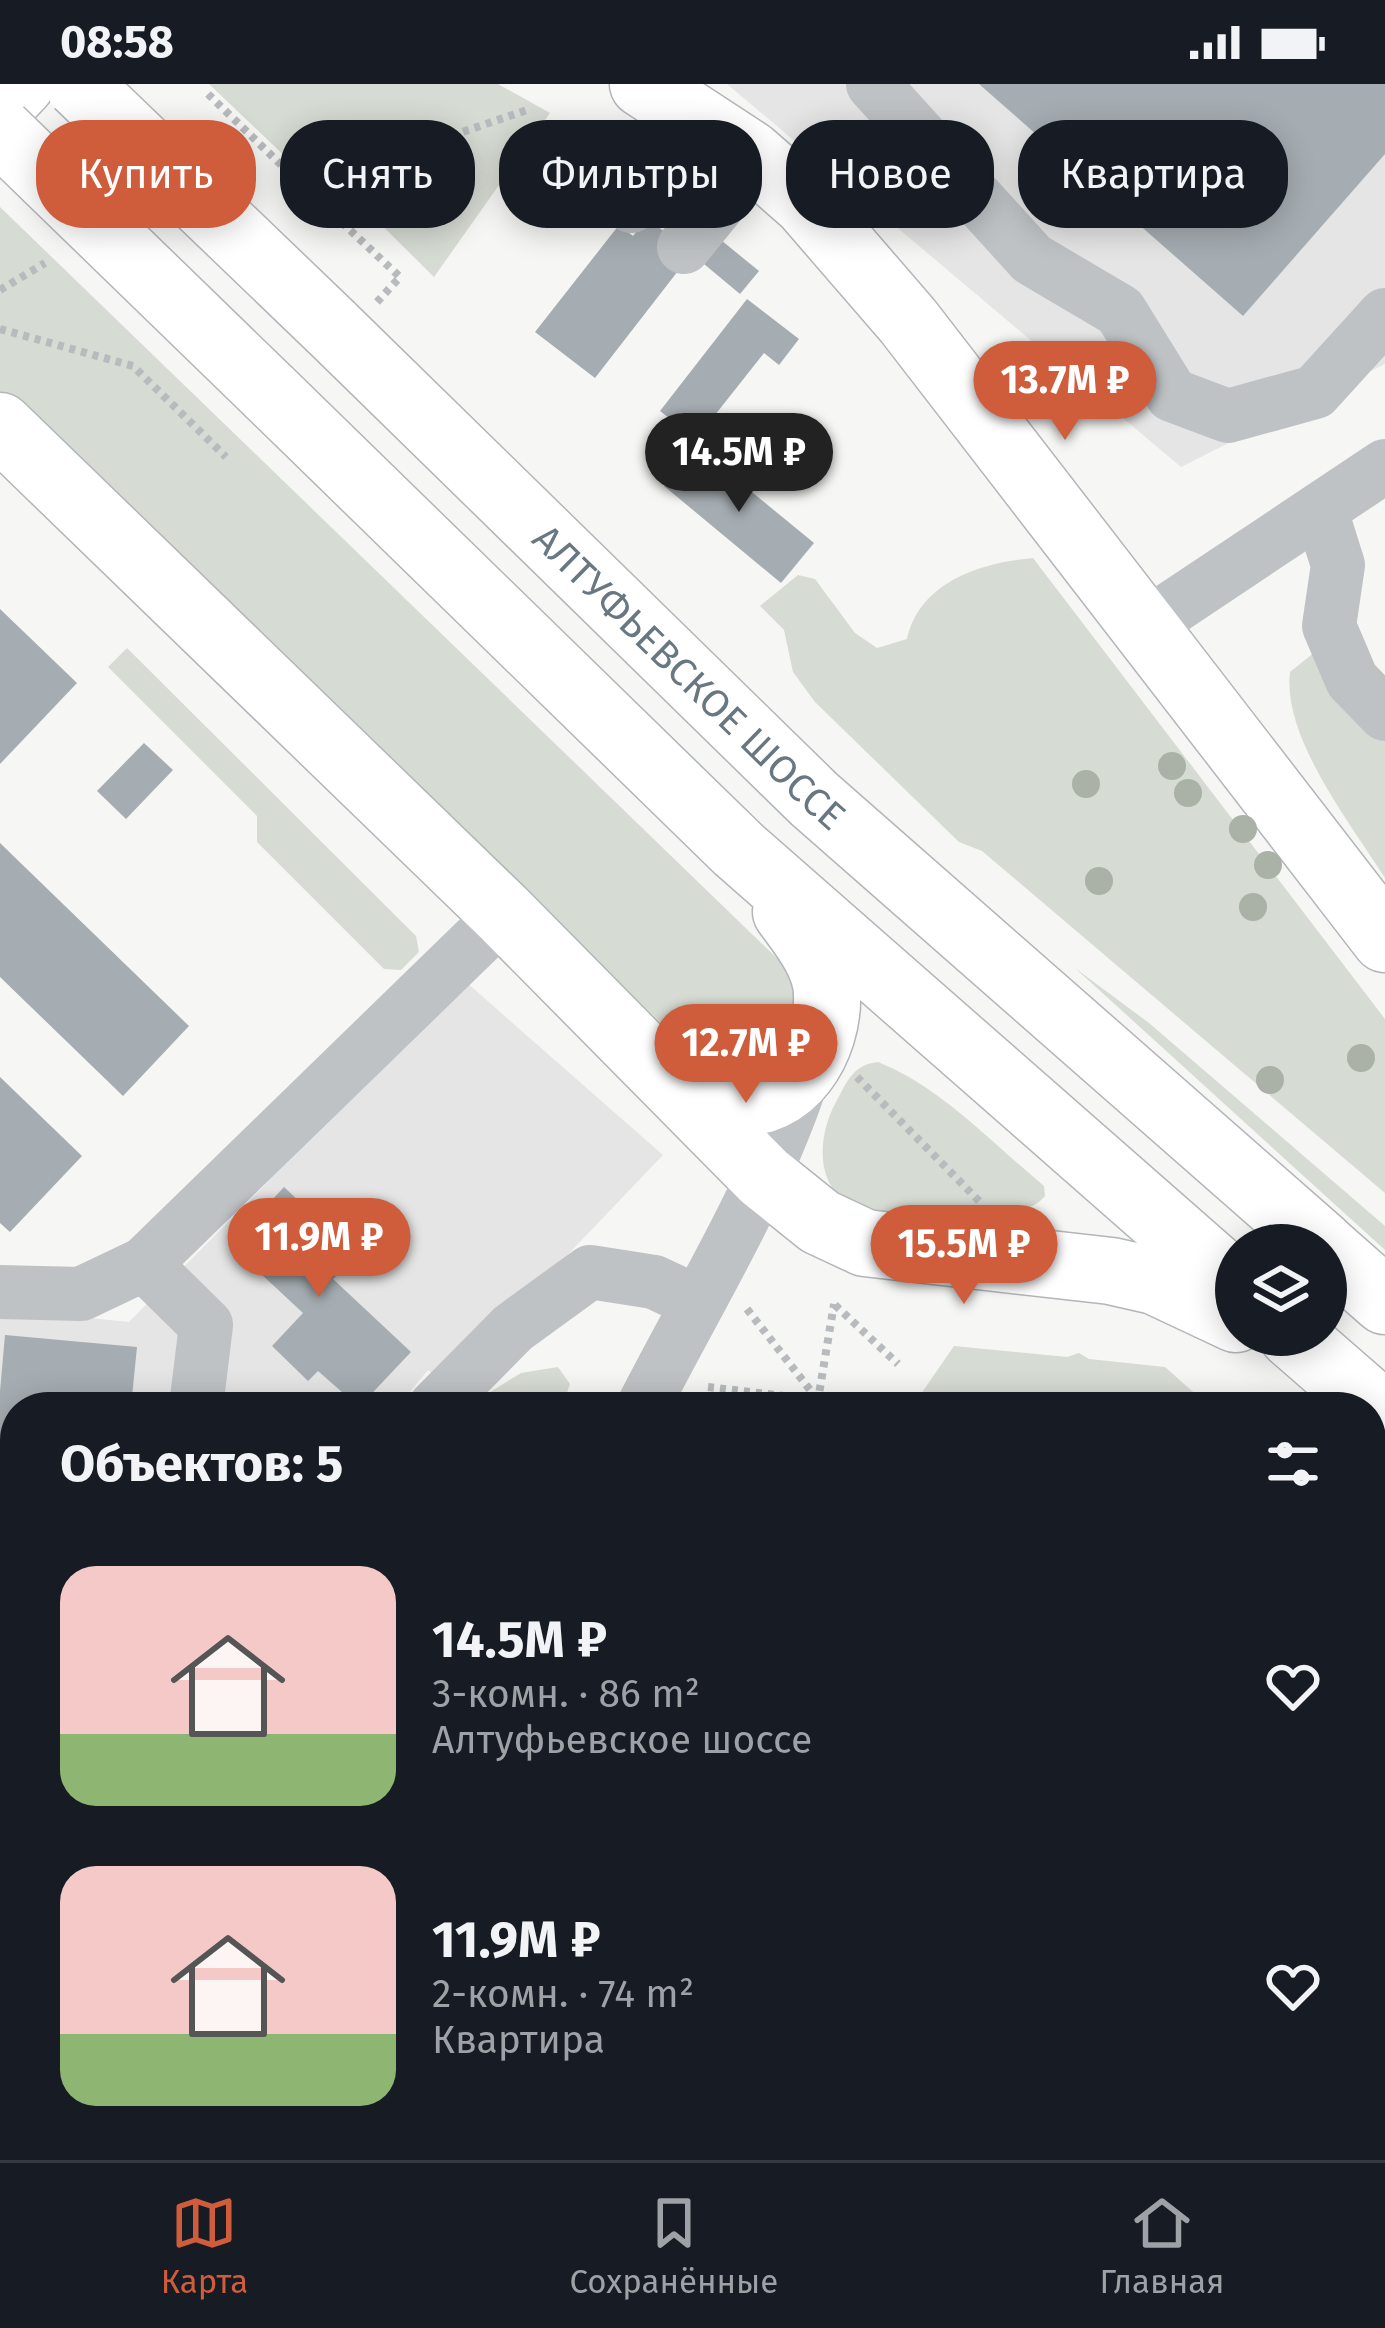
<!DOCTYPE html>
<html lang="ru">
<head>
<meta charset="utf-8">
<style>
  :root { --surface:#171b24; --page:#20242c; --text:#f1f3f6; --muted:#9ea1a6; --line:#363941; --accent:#cf5c3b }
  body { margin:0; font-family:"Fira Sans",sans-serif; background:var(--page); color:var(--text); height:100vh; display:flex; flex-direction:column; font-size:45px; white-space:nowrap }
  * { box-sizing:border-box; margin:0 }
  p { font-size:39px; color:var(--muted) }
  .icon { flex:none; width:66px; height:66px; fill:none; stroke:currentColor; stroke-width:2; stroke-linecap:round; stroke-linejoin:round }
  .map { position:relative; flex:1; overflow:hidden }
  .details { position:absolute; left:0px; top:1308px; width:1386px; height:768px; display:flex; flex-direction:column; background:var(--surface); border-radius:48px 48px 0 0; box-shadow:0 6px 30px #0003 }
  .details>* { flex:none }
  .top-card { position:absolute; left:36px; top:36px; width:1314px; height:108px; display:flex; gap:24px }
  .controls { position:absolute; left:1215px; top:1140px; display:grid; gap:24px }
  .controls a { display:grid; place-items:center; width:132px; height:132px; border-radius:50%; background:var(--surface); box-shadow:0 6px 30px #0003; font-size:60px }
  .price { position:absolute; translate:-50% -102px; padding:0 27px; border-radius:42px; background:var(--accent); color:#fff; font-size:39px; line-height:78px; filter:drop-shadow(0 3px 6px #0008) }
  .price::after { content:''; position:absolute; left:50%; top:72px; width:36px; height:27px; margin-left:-18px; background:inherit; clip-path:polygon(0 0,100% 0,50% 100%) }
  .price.on { background:#222; color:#fff }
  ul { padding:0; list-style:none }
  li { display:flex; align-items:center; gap:36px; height:300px; padding:0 60px }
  li span { display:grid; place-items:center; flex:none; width:336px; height:240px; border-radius:36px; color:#555 }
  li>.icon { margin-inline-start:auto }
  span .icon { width:144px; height:144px; fill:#fffc; stroke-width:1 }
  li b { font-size:51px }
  h2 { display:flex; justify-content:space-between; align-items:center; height:144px; padding:0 60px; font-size:51px }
  .pill { padding:0 42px; border-radius:48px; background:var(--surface); box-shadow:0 6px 30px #0003; font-size:42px; line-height:108px }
  .pill.on { background:var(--accent); color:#fff }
  .status { display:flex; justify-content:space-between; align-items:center; height:84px; padding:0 60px; background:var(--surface); direction:ltr }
  .status svg { height:33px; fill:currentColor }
  .dock { display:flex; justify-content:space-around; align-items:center; height:168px; border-top:3px solid var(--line); background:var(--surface); font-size:33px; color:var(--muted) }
  .dock a { display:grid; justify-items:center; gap:6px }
  .dock .on { color:var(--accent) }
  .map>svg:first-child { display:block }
  .built { fill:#e4e5e4 }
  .green { fill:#d6dbd3 }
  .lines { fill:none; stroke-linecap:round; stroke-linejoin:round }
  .river { stroke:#b7c1c4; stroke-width:69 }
  .building { fill:#a6adb2 }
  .major-casing { stroke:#b2b6b9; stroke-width:69 }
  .path { stroke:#b8bbbd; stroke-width:8; stroke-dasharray:6 6; stroke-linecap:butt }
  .minor { stroke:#bec2c5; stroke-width:54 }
  .major { stroke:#fff; stroke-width:66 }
  .major-bridge-casing { stroke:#b2b6b9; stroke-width:69; stroke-linecap:butt }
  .major-bridge { stroke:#fff; stroke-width:66 }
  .tree { fill:#aab1a6 }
  .labels { text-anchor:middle; stroke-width:12; stroke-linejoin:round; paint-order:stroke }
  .street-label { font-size:39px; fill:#697781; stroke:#fff }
</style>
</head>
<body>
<div class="status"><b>08:58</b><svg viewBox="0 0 49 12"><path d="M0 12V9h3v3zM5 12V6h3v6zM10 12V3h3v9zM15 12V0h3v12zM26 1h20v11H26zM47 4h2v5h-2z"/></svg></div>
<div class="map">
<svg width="1385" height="2076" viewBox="0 0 1385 2076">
  <rect width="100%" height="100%" fill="#f6f6f4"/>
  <!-- built -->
  <g class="built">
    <polygon points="727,0 1385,0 1385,280 1181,383"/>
    <polygon points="466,898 663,1071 444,1300 428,1286 397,1323 15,1323 15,2061 425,2061 428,2076 0,2076 0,1225 129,1238"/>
  </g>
  <!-- green -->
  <g class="green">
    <polygon points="209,0 498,0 550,29 434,193 315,75 290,77"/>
    <polygon points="0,123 784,881 799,911 794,949 767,979 734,987 698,974 0,309"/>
    <path d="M1033,474l352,461v174l-403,-342 -23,-9 -144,-140 -22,-30 -9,-42 -24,-24 38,-31 17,4 40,54 22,15 30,-9c13,-57 73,-76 126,-81z"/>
    <polygon points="127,564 416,852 419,868 401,886 384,885 257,758 257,732 108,583"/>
    <path d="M1315,568l70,83v143c-34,-54 -103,-141 -95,-206z"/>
    <polygon points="1075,884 1149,939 1385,1142 1385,1166"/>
    <path d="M878,978c63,25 115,82 166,124l1,10c-25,33 -161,27 -196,7 -35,-19 -30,-70 -14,-99 12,-22 17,-39 43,-42z"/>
    <polygon points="954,1262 1067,1273 1079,1269 1089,1275 1165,1283 1210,1323 912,1323"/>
    <polygon points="558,1283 570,1300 562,1323 466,1323 521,1289"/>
    <polygon points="1371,1459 1385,1473 1385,1715 1371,1730"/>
    <rect x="547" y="2061" width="95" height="15"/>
    <polygon points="647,2061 1344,2061 1347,2076 648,2076"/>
  </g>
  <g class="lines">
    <!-- river -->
    <polyline class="river" points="1167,2061 1169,2076"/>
  </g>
  <!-- building -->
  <g class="building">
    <polygon points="979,0 1385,0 1385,70 1243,232"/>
    <polygon points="647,134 676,157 678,187 595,294 535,248 619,141 633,152"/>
    <polygon points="716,152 759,187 740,210 698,175"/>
    <polygon points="747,215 799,255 779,281 764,269 696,355 660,327"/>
    <polygon points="697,363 814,459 781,499 664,402"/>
    <polygon points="0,525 77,599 0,680"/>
    <polygon points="144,659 173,686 126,735 97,707"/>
    <polygon points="0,759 189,942 123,1012 0,893"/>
    <polygon points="0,993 82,1072 10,1148 0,1139"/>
    <polygon points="284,1103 356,1171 333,1195 411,1268 359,1323 318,1287 308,1297 272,1262 303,1229 230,1161"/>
    <polygon points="5,1251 137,1263 131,1323 15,1323 15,1844 0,1843 0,1307"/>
    <polygon points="1385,1836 1385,1873 1371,1860 1371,1851"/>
    <polygon points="177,2061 384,2061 386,2076 179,2076"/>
  </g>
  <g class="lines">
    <!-- major casing -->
    <g class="major-casing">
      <g id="major">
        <polyline points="643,0 750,70 806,119 908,237 1385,855"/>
        <polyline points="0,22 21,0"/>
        <path id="s1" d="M331,243l483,472 508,446"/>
        <polyline points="269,308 738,765 1236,1202"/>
        <polyline points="0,342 504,830 764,1093 820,1138 865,1159 1111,1187 1155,1197 1236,1235"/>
        <path d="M672,994c20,9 39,21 61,24 59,8 96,-55 94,-107 0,-31 -24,-60 -41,-83"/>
        <polyline points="1326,1165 1385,1217"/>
        <polyline points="1292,1251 1385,1332"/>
      </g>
    </g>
    <!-- path -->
    <g class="path">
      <polyline points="208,10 303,102"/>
      <polyline points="0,206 45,179"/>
      <polyline points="377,218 400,193 303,102 530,25"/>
      <polyline points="0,245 133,282 226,373"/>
      <polyline points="857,993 981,1119"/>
      <polyline points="835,1221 898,1280"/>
      <polyline points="747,1225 818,1316 887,1323"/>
      <polyline points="708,1303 818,1316 834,1220"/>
      <polyline points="1371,1482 1385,1494"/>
      <polyline points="1371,1565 1385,1533"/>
      <polyline points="1371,1809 1385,1793"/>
      <polyline points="1124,2061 1125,2076"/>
      <polyline points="1244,2061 1246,2076"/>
      <polyline points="730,2076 731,2061"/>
      <polyline points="959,2076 961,2061"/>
    </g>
    <!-- minor -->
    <g class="minor">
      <polyline points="873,0 1032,175 1120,227 1172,311 1228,332 1315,308 1385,231"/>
      <polyline points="631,122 699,34"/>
      <polyline points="684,163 723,115 750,70"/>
      <polyline points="1321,427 1338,481 1329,542 1352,596 1385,630"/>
      <polyline points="1145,542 1385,382"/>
      <polyline points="144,1180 206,1241 196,1323"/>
      <polyline points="0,1208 81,1210 144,1180 504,830"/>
      <polyline points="435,1323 513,1244 590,1188 654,1198 697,1218"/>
      <path d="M643,1323c57,-112 126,-221 163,-341"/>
      <polyline points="0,1878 15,1875"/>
      <polyline points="1371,1981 1385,1994"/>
      <polyline points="478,2061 480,2076"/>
    </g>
    <!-- major -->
    <use href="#major" class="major"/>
    <!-- major-bridge casing -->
    <g class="major-bridge-casing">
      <g id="major-bridge">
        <polyline points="78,0 331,243"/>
        <polyline points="0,47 269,308"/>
      </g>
    </g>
    <!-- major-bridge -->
    <use href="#major-bridge" class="major-bridge"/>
  </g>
  <!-- trees -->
  <g class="tree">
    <circle cx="1172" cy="682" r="14"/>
    <circle cx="1086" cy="700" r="14"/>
    <circle cx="1188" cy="709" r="14"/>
    <circle cx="1243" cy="745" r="14"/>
    <circle cx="1268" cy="781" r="14"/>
    <circle cx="1099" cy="797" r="14"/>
    <circle cx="1253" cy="823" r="14"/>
    <circle cx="1361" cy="974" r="14"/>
    <circle cx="1270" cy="996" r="14"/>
  </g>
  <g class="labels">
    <!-- street labels -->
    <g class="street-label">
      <text dy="14" stroke="none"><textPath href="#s1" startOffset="501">АЛТУФЬЕВСКОЕ ШОССЕ</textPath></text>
    </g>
  </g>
</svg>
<div class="controls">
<a><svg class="icon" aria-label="layers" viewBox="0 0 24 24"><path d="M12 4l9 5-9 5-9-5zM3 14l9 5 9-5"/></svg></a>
</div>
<b class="price" style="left:1065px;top:359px">13.7M ₽</b>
<b class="price on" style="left:739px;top:431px">14.5M ₽</b>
<b class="price" style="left:746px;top:1022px">12.7M ₽</b>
<b class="price" style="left:319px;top:1216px">11.9M ₽</b>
<b class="price" style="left:964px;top:1223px">15.5M ₽</b>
<div class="top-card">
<a class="pill on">Купить</a>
<a class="pill">Снять</a>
<a class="pill">Фильтры</a>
<a class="pill">Новое</a>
<a class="pill">Квартира</a>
</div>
<section class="details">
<h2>Объектов: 5<svg class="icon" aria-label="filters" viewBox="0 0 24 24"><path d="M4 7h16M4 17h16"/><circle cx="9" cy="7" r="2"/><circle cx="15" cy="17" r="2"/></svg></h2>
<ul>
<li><span style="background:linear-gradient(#f6c9c9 70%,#8fb573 0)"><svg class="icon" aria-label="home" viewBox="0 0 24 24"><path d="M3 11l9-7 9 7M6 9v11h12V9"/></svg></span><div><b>14.5M ₽</b><p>3-комн. · 86 m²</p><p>Алтуфьевское шоссе</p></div><svg class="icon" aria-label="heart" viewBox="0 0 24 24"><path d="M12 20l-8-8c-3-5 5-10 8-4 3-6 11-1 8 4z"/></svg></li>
<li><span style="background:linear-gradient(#f6c9c9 70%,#8fb573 0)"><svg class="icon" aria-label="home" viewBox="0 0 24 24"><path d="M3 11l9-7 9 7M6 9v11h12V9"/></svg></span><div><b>11.9M ₽</b><p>2-комн. · 74 m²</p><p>Квартира</p></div><svg class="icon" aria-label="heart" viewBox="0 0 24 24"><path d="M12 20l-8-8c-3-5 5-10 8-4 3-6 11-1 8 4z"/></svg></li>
</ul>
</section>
</div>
<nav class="dock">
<a class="on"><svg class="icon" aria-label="map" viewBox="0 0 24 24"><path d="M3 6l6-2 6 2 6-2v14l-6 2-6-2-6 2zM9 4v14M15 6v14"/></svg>Карта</a>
<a><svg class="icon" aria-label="saved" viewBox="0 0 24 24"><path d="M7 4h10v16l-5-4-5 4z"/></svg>Сохранённые</a>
<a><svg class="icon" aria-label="home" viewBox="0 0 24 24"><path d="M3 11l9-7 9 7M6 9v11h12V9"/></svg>Главная</a>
</nav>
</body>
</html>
